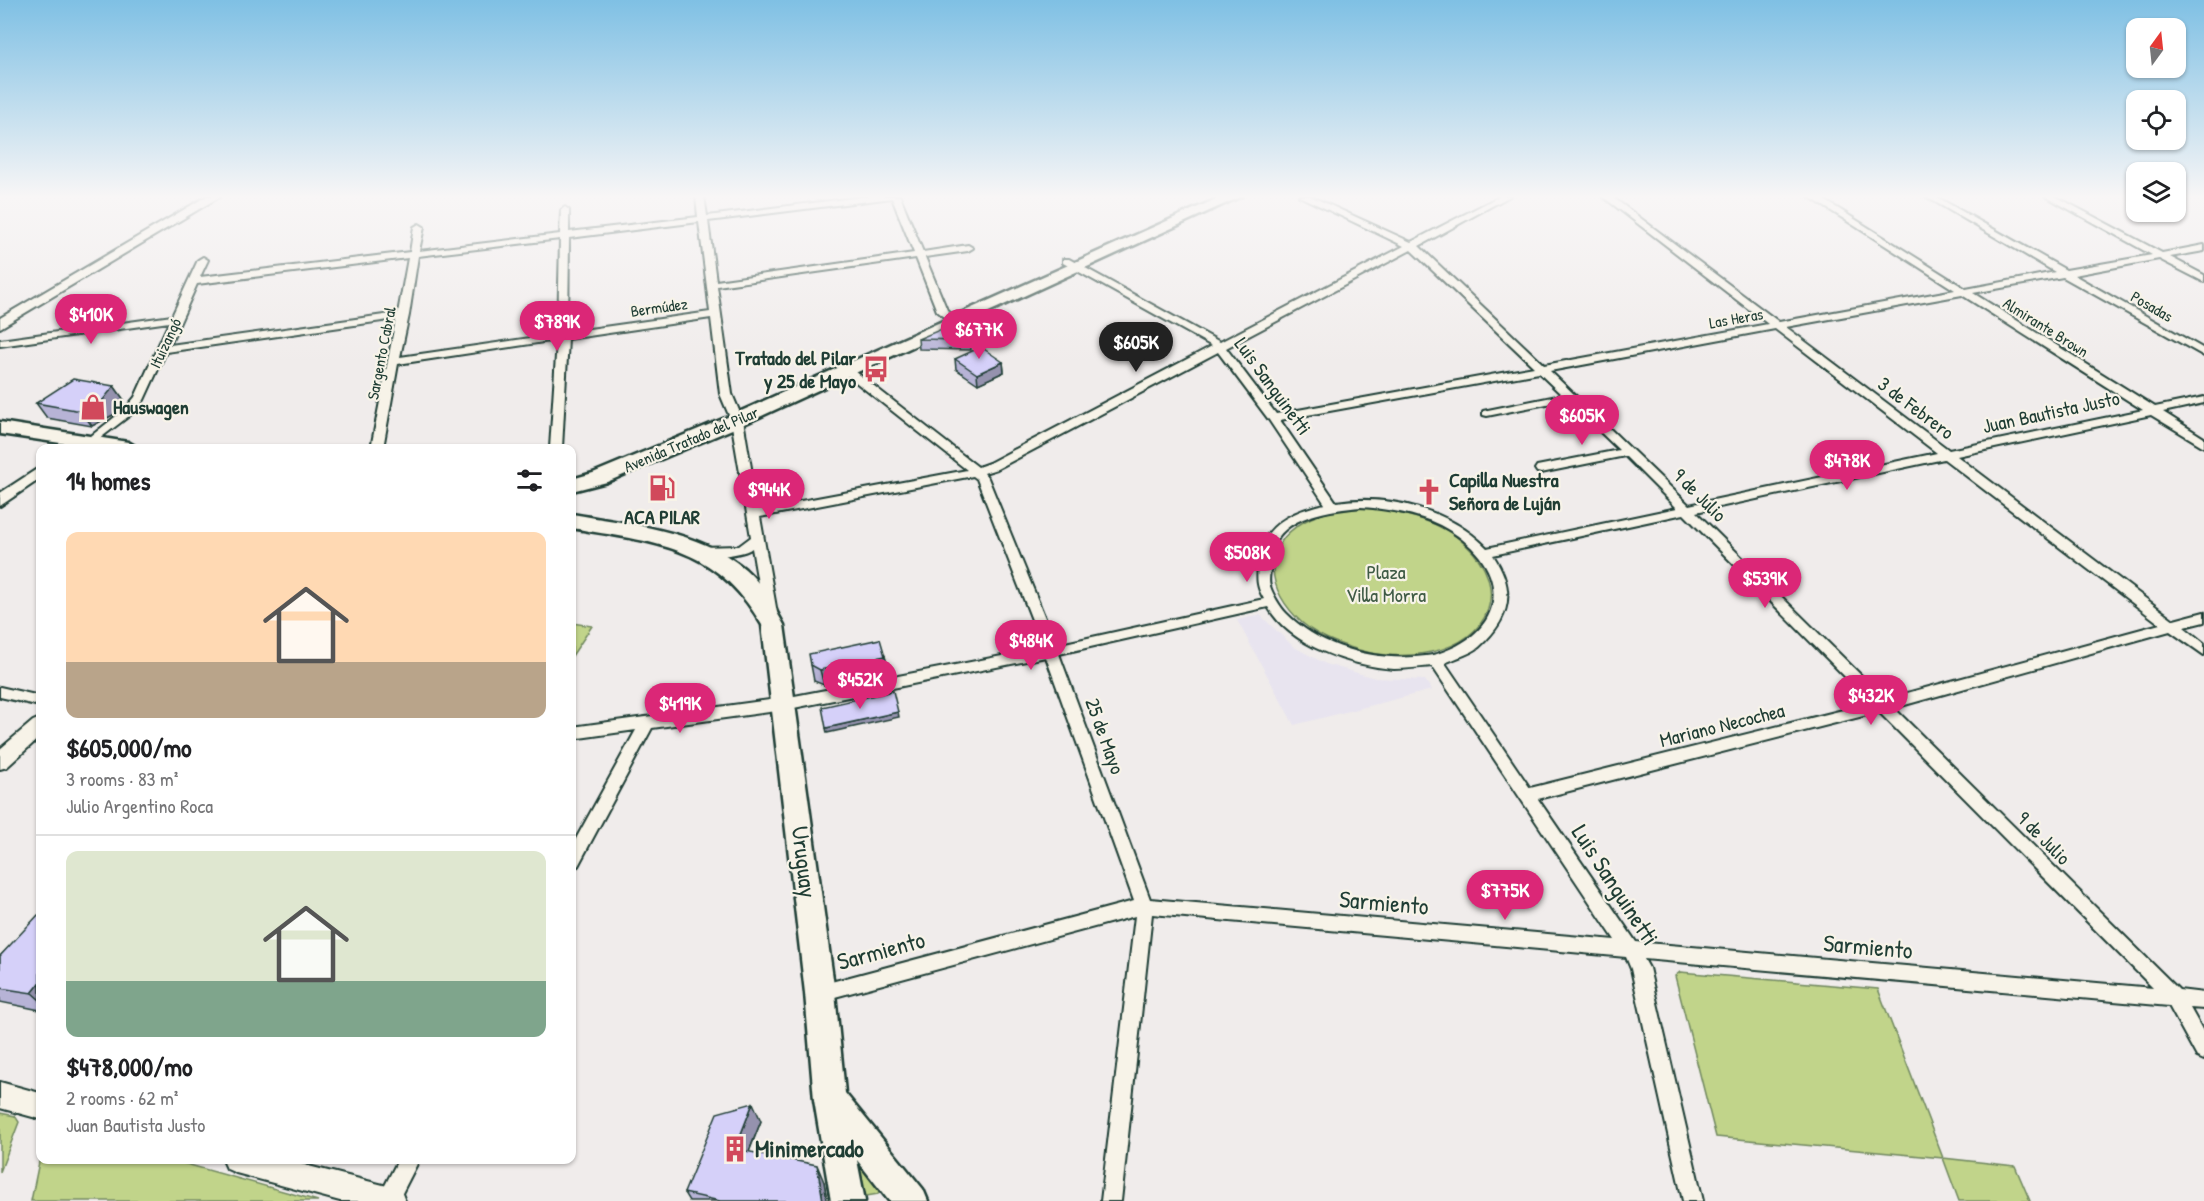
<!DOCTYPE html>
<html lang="en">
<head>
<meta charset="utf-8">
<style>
  :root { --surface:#fff; --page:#f2f2f2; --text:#202124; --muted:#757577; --line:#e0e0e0; --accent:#db2777 }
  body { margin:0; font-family:"Patrick Hand",sans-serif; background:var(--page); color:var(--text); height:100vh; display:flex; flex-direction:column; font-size:22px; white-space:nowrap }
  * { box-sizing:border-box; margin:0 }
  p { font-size:20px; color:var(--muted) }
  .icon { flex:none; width:33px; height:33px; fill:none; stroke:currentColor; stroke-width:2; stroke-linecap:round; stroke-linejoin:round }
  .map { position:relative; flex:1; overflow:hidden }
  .details { position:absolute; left:36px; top:444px; width:540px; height:720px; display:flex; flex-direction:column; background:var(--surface); border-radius:12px; box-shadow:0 2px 4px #0004 }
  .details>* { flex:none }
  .needle { width:39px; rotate:15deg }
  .fabs { position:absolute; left:2126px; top:18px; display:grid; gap:12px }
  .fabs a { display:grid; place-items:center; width:60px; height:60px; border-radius:12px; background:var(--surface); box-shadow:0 2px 4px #0004; font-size:30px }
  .price { position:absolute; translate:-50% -51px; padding:0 14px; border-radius:21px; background:var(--accent); color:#fff; font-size:20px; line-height:39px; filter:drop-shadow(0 2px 3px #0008) }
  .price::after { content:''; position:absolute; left:50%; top:36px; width:18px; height:14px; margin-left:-9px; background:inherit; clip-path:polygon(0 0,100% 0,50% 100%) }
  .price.current { background:#222; color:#fff }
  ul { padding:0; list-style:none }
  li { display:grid; align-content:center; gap:12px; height:318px; padding:0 30px }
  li+li { border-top:2px solid var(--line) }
  li span { display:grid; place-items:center; height:186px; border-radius:12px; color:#555 }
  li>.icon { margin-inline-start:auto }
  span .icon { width:108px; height:108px; fill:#fffc; stroke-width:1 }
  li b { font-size:26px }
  h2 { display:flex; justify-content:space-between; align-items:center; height:72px; padding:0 30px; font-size:26px }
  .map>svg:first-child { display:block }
  .built { fill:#e8e4ef }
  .green { fill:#c1d48a; stroke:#70885f; stroke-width:1.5 }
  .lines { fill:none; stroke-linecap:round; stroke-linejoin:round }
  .minor-casing { stroke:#1f3d34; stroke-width:4 }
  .tertiary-casing { stroke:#1f3d34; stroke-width:4 }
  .primary-casing { stroke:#1f3d34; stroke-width:5 }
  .minor { fill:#f7f3e8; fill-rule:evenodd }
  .tertiary { fill:#f7f3e8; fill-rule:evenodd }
  .primary { fill:#f7f3e8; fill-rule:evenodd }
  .wall { fill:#b7b3d6; stroke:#1f3d34; stroke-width:1.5 }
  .shaded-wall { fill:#9592ae; stroke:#1f3d34; stroke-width:1.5 }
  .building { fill:#d5d0f9; stroke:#1f3d34; stroke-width:1.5 }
  .labels { text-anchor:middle; stroke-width:4.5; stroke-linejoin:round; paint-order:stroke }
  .far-street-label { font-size:16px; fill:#1f3d34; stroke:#f7f3e8 }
  .poi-label { font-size:20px; font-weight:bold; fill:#1f3d34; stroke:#f7f3e8; text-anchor:start }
  .street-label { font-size:20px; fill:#1f3d34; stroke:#f7f3e8 }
  .park-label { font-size:20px; fill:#3f5b45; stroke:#f7f3e8 }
  .near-street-label { font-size:24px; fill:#1f3d34; stroke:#f7f3e8 }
  .near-poi-label { font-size:24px; font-weight:bold; fill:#1f3d34; stroke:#f7f3e8; text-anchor:start }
</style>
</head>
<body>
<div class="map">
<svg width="2204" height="1201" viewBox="0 0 2204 1201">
  <rect width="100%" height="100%" fill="#f0eceb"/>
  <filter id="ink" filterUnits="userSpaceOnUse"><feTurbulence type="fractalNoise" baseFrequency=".0167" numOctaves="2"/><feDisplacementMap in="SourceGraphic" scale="12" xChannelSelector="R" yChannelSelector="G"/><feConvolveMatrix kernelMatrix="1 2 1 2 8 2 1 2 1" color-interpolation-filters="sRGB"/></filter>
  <g filter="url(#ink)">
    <!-- built -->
    <polygon class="built" points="1260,615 1294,647 1326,664 1375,678 1425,680 1432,690 1294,725 1237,620"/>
    <!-- green -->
    <g class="green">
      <path d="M1373,508c33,6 68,13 92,36 47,44 25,96 -34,108 -24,5 -48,5 -72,-2 -23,-7 -46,-15 -63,-33 -33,-35 -32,-77 15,-99 19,-9 42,-9 62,-10z"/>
      <polygon points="572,623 592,626 572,656"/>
      <polygon points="1680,972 1878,989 1943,1158 2015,1166 2030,1201 1959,1201 1943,1158 1716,1137 1675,976"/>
      <polygon points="0,1113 15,1116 19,1122 0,1172"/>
      <polygon points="855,1152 880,1186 878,1194 861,1197"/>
      <polygon points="40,1157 40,1160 172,1160 318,1201 31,1201"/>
    </g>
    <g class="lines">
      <!-- minor casing -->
      <g class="minor-casing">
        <g id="minor">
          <path d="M696,196h8l3,20 163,-20h30l23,56 45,-7 5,3 -5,3 -43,6 22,53 14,13 -5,3 -19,-15 -21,-53 -199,28 15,108 11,26 15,89 209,-39 -133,-105v-4h8l136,106 11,-4 223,-117 -149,-83v-4h6l151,83 184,-96 -105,-50h11l101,46 89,-46h10l-91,50 125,119 224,-41 -166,-128h9l168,126 176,-32 -147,-94h10l148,93 89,-17 -130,-76h10l131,74 86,-15 -107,-59h10l107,57 42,-8v6l-34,6 34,18v7l-45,-23 -85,16 130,74v7l-141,-79 -90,16 182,114 49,-10v6l-41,9 41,26v9l-53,-32 -194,41 217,164 30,-8v10l-20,5 20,16v12l-34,-24 -276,77 285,282 25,3v16l-14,-1 14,25v27l-7,-3 -28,-51 -525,-47 5,9 54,233h-20l-52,-232 -5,-12 -474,-43 -31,287h-20l34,-285 -315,85 -6,-2 -3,-6 3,-6 6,-2 314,-84 -88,-244 -262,53 -132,18 -74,138 -6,2v-22l64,-116 -64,9v-12l212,-29 259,-50 -66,-169 -4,-3 -213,41 17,96 -7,5 -7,-5 -11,-65c-9,8 -50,11 -58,3l6,-4 39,-1 12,-9 -20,-117 -11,-26 -9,-76 -143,21 -6,109h-12l7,-108 -159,24 -15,84h-12l25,-129 -230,33 -22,48 -11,13 -43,33 -6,-4 2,-2 39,-31 10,-12 34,-75 -169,24v-6l172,-24 26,-56 5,-3 5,3 -8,17 210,-25 4,-25 5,-3 5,3 -5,24 141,-17 1,-24 4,-3 4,3v22l129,-15zM892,198l22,55 -198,28 -8,-60zM699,222l11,90 -142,20 1,-94zM560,239l-2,95 -158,23 9,-42 9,-59zM1411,250l123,117 -258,47 -50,-66zM408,258l-10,55 -228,32 27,-61zM1962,295l181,115 -194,40 -163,-123zM1775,329l162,124 -248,52 -139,-134zM1218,352l51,68 56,84c-33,7 -65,22 -67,59 -1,15 -2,23 6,36l-208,46 -68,-167 -4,-5 13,-4zM1539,373l23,22 -79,16v4l4,1 80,-16 52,50 -82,16 -2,3 2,3 4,1 84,-17 52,52 -190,40c-38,-39 -98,-54 -151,-46l-56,-82zM1944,459l216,165 -275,75 -189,-187zM1361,507c27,2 54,6 79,18 68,35 76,103 -3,129 -7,2 -15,2 -22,3 -45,3 -97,-11 -129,-44 -6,-6 -14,-20 -16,-27 -2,-5 0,-13 0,-18 1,-6 0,-13 2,-18 10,-35 60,-40 89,-43zM1684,514l187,189 -341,85 -85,-125c10,-5 26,-9 34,-16 31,-28 38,-56 14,-92zM1268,607c22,39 84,59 126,62 12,0 26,-2 38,-3l183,274 -465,-41 -91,-245zM1879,712l274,276 -517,-46 -98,-143z"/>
          <polygon points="0,687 40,696 40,706 0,697"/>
          <polygon points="398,1160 419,1160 398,1201 377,1201"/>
        </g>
      </g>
      <!-- tertiary casing -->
      <g class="tertiary-casing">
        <g id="tertiary">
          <polygon points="207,196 221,196 0,328 0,318"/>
          <polygon points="40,467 40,479 0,506 0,493"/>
          <polygon points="40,718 40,737 7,767 0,769 0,749 33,721"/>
          <polygon points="0,1082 40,1093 40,1119 0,1108"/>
          <polygon points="223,1160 285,1160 391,1187 401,1191 405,1201 340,1201 236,1173 227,1169"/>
        </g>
      </g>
      <!-- primary casing -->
      <g class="primary-casing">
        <g id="primary">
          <polygon points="1223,196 1242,196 744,424 607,482 572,491 572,479 593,473 730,416"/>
          <polygon points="0,422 128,442 138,448 94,448 0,434"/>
          <path d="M572,514c57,10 127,16 173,55 18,16 28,36 39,56l51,368 10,100 78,96 5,12h-39l-32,-41 8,41h-34l-17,-101 -9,-107 -43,-368c-47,-81 -107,-82 -190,-97z"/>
        </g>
      </g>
      <!-- minor -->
      <use href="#minor" class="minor"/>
      <!-- tertiary -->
      <use href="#tertiary" class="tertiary"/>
      <!-- primary -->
      <use href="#primary" class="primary"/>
    </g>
    <!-- wall -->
    <g class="wall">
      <polygon points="918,339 970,340 971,350 919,349"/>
      <polygon points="955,359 1003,362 1004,372 978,384 956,369"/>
      <polygon points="114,386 124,400 113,415 92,426 47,418 36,403"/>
      <polygon points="885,656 888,671 824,685 814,681 811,665"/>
      <polygon points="40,915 40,1010 0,1002 0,956"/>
      <polygon points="761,1121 749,1152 824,1182 827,1201 689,1201 684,1193"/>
    </g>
    <!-- shaded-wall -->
    <g class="shaded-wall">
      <polygon points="1003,362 1004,372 978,384 977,374"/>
      <polygon points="114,386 124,400 113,415 92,426 81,411"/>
      <polygon points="885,656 888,671 824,685 820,670"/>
      <polygon points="898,712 899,717 827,733 826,728"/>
      <polygon points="40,983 40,1000 32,993"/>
      <polygon points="753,1103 761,1121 743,1166 735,1149"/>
      <polygon points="817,1165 824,1182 827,1201 823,1201"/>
    </g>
    <!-- building -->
    <g class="building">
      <polygon points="949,326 970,340 918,339"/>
      <polygon points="981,347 1003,362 977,374 955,359"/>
      <polygon points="73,379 114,386 103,400 81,411 36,403"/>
      <polygon points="880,639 885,656 820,670 811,665 809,654"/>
      <polygon points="893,691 898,712 826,728 822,707"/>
      <polygon points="38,915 40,915 40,983 32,993 0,988 0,956"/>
      <polygon points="753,1103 735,1149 817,1165 823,1201 720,1201 684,1193 717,1113"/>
    </g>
  </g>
  <!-- sky -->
  <linearGradient id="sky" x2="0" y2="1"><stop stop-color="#7fc0e4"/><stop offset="0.54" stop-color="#f8f6f6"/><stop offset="1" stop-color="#f8f6f6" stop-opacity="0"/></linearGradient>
  <rect width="2204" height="364" fill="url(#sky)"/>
  <!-- icons -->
  <defs>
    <g id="bus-bare" transform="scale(2.07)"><path d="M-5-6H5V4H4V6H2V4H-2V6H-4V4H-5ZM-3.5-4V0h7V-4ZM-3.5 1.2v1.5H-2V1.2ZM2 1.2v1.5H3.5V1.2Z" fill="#d1495b" stroke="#f7f3e8" stroke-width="2.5" paint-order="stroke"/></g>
    <g id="shop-bare" transform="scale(2.07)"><path d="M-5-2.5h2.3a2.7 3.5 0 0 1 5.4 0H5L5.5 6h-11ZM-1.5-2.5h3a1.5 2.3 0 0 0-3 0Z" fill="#d1495b" stroke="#f7f3e8" stroke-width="2.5" paint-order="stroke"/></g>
    <g id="fuel-bare" transform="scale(2.07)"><path d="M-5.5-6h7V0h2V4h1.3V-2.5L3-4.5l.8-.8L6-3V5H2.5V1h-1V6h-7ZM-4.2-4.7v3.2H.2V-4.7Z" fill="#d1495b" stroke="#f7f3e8" stroke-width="2.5" paint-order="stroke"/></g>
    <g id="church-bare" transform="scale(2.07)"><path d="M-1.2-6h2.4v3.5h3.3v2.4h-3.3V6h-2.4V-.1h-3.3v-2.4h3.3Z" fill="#d1495b" stroke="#f7f3e8" stroke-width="2.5" paint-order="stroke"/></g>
    <g id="building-bare" transform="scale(2.07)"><path d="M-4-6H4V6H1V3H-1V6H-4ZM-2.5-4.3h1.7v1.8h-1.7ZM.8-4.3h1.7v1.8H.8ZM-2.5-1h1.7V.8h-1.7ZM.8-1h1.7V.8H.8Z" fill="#d1495b" stroke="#f7f3e8" stroke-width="2.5" paint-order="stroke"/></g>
  </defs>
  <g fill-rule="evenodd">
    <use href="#bus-bare" x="876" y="369"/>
    <use href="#shop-bare" x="93" y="407"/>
    <use href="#fuel-bare" x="662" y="488"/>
    <use href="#church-bare" x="1429" y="492"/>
    <use href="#building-bare" x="735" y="1149"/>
  </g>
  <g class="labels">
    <!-- far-street labels -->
    <g class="far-street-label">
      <text transform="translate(2152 306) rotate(30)" y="6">Posadas</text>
      <text transform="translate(659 307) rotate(-8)" y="6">Bermúdez</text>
      <text transform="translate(1736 318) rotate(-10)" y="6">Las Heras</text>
      <text transform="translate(2046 327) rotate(32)" y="6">Almirante Brown</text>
      <text transform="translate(165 343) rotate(-65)" y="6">Ituizangó</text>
      <text transform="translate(381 353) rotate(-79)" y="6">Sargento Cabral</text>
      <text transform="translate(691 439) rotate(-23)" y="6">Avenida Tratado del Pilar</text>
    </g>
    <!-- poi labels -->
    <g class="poi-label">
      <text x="856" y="365" text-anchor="end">Tratado del Pilar<tspan x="856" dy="23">y 25 de Mayo</tspan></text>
      <text x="113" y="414">Hauswagen</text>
      <text x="1449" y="487">Capilla Nuestra<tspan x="1449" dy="23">Señora de Luján</tspan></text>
      <text x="662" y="524" text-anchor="middle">ACA PILAR</text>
    </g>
    <!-- street labels -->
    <g class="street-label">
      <text transform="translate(1273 386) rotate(54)" y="7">Luis Sanguinetti</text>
      <text transform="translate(1916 408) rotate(37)" y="7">3 de Febrero</text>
      <text transform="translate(2051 412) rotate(-12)" y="7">Juan Bautista Justo</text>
      <text transform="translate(1700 495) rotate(45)" y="7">9 de Julio</text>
      <text transform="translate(1722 725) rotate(-14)" y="7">Mariano Necochea</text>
      <text transform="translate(1105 736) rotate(70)" y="7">25 de Mayo</text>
      <text transform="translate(2044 838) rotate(45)" y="7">9 de Julio</text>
    </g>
    <!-- park labels -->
    <g class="park-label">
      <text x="1386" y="579">Plaza<tspan x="1386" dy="23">Villa Morra</tspan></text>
    </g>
    <!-- near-street labels -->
    <g class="near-street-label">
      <text transform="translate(804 862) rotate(83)" y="8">Uruguay</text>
      <text transform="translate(1615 885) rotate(57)" y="8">Luis Sanguinetti</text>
      <text transform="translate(1384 903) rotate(5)" y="8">Sarmiento</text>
      <text transform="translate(1868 947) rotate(5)" y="8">Sarmiento</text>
      <text transform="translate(881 951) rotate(-15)" y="8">Sarmiento</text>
    </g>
    <!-- near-poi labels -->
    <g class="near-poi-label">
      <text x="755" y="1157">Minimercado</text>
    </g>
  </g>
</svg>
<div class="fabs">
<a><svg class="needle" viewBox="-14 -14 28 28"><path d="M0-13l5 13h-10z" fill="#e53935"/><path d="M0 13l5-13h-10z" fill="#757577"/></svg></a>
<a><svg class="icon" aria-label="locate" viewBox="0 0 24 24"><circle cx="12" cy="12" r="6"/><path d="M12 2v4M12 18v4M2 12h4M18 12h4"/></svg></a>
<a><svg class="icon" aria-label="layers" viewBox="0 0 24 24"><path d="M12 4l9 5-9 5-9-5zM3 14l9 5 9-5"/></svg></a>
</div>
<b class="price" style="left:91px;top:345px">$410K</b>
<b class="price" style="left:557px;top:352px">$789K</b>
<b class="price" style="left:979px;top:360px">$677K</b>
<b class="price current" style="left:1136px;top:373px">$605K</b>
<b class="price" style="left:1582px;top:446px">$605K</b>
<b class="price" style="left:1847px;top:491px">$478K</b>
<b class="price" style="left:769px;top:520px">$944K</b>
<b class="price" style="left:1247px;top:583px">$508K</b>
<b class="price" style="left:1765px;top:609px">$539K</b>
<b class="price" style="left:1031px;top:671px">$484K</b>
<b class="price" style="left:860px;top:710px">$452K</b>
<b class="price" style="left:1871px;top:726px">$432K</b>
<b class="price" style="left:680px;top:734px">$419K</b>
<b class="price" style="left:1505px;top:921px">$775K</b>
<section class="details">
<h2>14 homes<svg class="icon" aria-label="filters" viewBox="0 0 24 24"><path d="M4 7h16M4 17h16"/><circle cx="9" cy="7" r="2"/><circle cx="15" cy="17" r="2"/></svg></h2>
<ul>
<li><span style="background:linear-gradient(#ffd9b3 70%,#b9a48a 0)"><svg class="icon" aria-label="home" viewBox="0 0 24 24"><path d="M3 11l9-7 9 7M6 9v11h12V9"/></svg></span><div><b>$605,000/mo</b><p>3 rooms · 83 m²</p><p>Julio Argentino Roca</p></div></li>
<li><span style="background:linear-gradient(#dfe7d0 70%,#7fa58c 0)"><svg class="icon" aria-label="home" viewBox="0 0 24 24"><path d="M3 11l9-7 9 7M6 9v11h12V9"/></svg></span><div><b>$478,000/mo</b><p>2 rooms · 62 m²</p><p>Juan Bautista Justo</p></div></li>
</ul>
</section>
</div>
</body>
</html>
